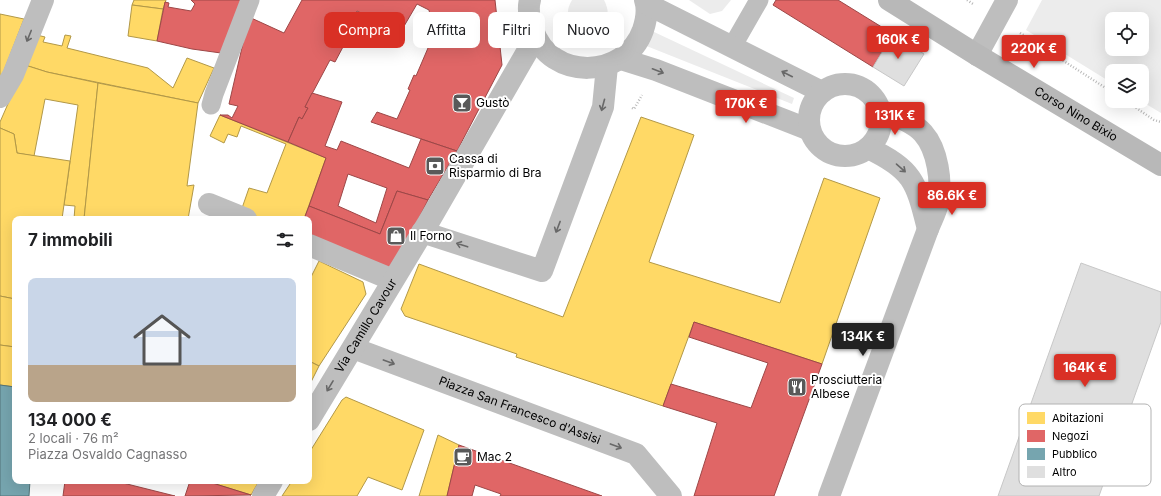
<!DOCTYPE html>
<html lang="it">
<head>
<meta charset="utf-8">
<style>
  :root { --surface:#fff; --page:#f2f2f2; --text:#202124; --muted:#757577; --line:#e0e0e0; --accent:#d93025 }
  body { margin:0; font-family:Inter,sans-serif; background:var(--page); color:var(--text); height:100vh; display:flex; flex-direction:column; font-size:15px; white-space:nowrap }
  * { box-sizing:border-box; margin:0 }
  p { font-size:13px; color:var(--muted) }
  .icon { flex:none; width:22px; height:22px; fill:none; stroke:currentColor; stroke-width:2; stroke-linecap:round; stroke-linejoin:round }
  .map { position:relative; flex:1; overflow:hidden }
  .drawer { position:absolute; left:12px; top:216px; width:300px; height:268px; display:flex; flex-direction:column; background:var(--surface); border-radius:8px; box-shadow:0 4px 16px #0002 }
  .drawer>* { flex:none }
  .hud { position:absolute; left:324px; top:12px; width:380px; height:36px; display:flex; gap:8px }
  .fabs { position:absolute; left:1105px; top:12px; display:grid; gap:8px }
  .fabs a { display:grid; place-items:center; width:44px; height:44px; border-radius:8px; background:var(--surface); box-shadow:0 4px 16px #0002; font-size:20px }
  .price { position:absolute; translate:-50% -34px; padding:0 9px; border-radius:4px; background:var(--accent); color:#fff; font-size:13px; line-height:26px; filter:drop-shadow(0 1px 2px #0008) }
  .price::after { content:''; position:absolute; left:50%; top:24px; width:12px; height:9px; margin-left:-6px; background:inherit; clip-path:polygon(0 0,100% 0,50% 100%) }
  .price.active { background:#222; color:#fff }
  ul { padding:0; list-style:none }
  li { display:grid; align-content:center; gap:8px; height:212px; padding:0 16px }
  li+li { border-top:1px solid var(--line) }
  li span { display:grid; place-items:center; height:124px; border-radius:8px; color:#555 }
  li>.icon { margin-inline-start:auto }
  span .icon { width:72px; height:72px; fill:#fffc; stroke-width:1 }
  li b { font-size:17px }
  h2 { display:flex; justify-content:space-between; align-items:center; height:48px; padding:0 16px; font-size:17px }
  .chip { padding:0 14px; border-radius:8px; background:var(--surface); box-shadow:0 4px 16px #0002; font-size:14px; line-height:36px }
  .chip.active { background:var(--accent); color:#fff }
  .map>svg:first-child { display:block }
  .green { fill:#ececec; fill-rule:evenodd }
  .homes { fill:#ffd966; stroke:#b29847 }
  .shops { fill:#e06666; stroke:#9d4747; fill-rule:evenodd }
  .public { fill:#76a5af; stroke:#53747a }
  .building { fill:#dfdfdf; stroke:#c7c7c7 }
  .lines { fill:none; stroke-linecap:round; stroke-linejoin:round }
  .path { stroke:#b9b9b9; stroke-width:2.5; stroke-dasharray:1 2; stroke-linecap:butt }
  .lane { stroke:#bebebe; stroke-width:19 }
  .street { stroke:#bebebe; stroke-width:22 }
  .secondary { stroke:#b8b8b8; stroke-width:22 }
  .oneway { stroke:#686868 }
  .labels { text-anchor:middle; stroke-width:4; stroke-linejoin:round; paint-order:stroke }
  .poi-label { font-size:12px; fill:#000; stroke:#fff; text-anchor:start }
  .street-label { font-size:12px; fill:#000; stroke:#fff }
  .key { fill:#fff; stroke:#b2b2b2; stroke-width:1 }
  .key-label { font-size:11px; fill:#000 }
</style>
</head>
<body>
<div class="map">
<svg width="1161" height="496" viewBox="0 0 1161 496">
  <rect width="100%" height="100%" fill="#fff"/>
  <!-- green -->
  <g class="green">
    <path d="M572,0h32c21,41 -54,36 -32,0z"/>
    <polygon points="689,0 731,0 722,11 710,14"/>
    <path d="M1042,0h119v113l-20,-12 1,-30h-30v12l-86,-53zM1112,19h30v30h-30z"/>
    <polygon points="652,31 794,98 792,104 644,45"/>
  </g>
  <!-- homes -->
  <g class="homes">
    <polygon points="134,0 166,0 163,9 132,5"/>
    <polygon points="132,5 163,9 157,41 128,36"/>
    <polygon points="0,14 24,19 0,81"/>
    <polygon points="37,35 45,37 43,42 62,46 65,35 71,36 67,48 148,68 173,88 187,58 214,68 198,103 47,72 25,65"/>
    <polygon points="25,65 47,72 98,83 84,219 74,219 75,206 64,205 78,105 45,99 34,156 17,153 14,134 0,128 0,122"/>
    <polygon points="98,83 198,103 187,186 194,185 188,219 84,219"/>
    <polygon points="220,115 326,158 304,219 264,219 241,211 249,188 267,193 286,144 241,126 237,137 228,134 224,143 210,136"/>
    <polygon points="641,117 694,135 649,262 780,303 824,178 880,198 822,364 694,322 663,406 516,357 517,354 405,316 401,309 419,264 563,317"/>
    <polygon points="0,128 14,134 17,153 70,161 62,219 15,219 15,299 0,296"/>
    <polygon points="319,261 363,282 366,294 319,366 309,361 309,281"/>
    <polygon points="0,296 15,299 15,347 0,345"/>
    <polygon points="0,345 15,347 15,387 0,385"/>
    <polygon points="309,361 319,366 309,386"/>
    <polygon points="346,397 424,430 402,490 368,477 357,496 282,496 292,481 309,481 309,453 342,400"/>
    <polygon points="438,435 459,445 447,496 419,496"/>
    <polygon points="206,481 259,481 251,495"/>
  </g>
  <!-- shops -->
  <g class="shops">
    <polygon points="191,0 243,0 221,53 192,49 157,41 165,2 169,3 168,7 191,11 195,4"/>
    <polygon points="302,0 495,0 502,65 457,151 371,122 377,112 397,119 410,90 408,89 414,75 416,76 434,34 429,10 417,4 400,33 357,11 340,42 344,45 335,62 330,60 305,107 308,108 302,119 299,117 288,142 220,115 228,115 232,118 238,106 229,104 249,17 284,33"/>
    <polygon points="776,0 838,0 893,34 873,67 773,5"/>
    <path d="M312,93l30,9 -17,44 12,4 4,-9 68,27 12,-29 36,12 -29,49 -31,-9 -17,43 -71,-28 17,-48 -38,-16 11,-25 3,2 6,-11 -3,-1zM348,174l39,14 -11,35 -38,-17z"/>
    <polygon points="397,191 428,200 393,270 309,236 309,219 304,219 309,206 380,234"/>
    <polygon points="694,322 822,364 774,496 694,496 717,423 663,406 671,384 751,408 768,363 689,337"/>
    <polygon points="459,445 602,496 500,496 501,494 475,485 472,496 447,496"/>
    <polygon points="65,481 115,481 175,496 63,496"/>
    <polygon points="190,481 206,481 251,495 185,496"/>
  </g>
  <!-- public -->
  <polygon class="public" points="0,385 15,387 15,481 30,481 29,496 0,496"/>
  <!-- building -->
  <g class="building">
    <polygon points="893,34 924,54 904,86 873,67"/>
    <polygon points="1081,263 1161,292 1161,322 1099,496 998,496"/>
  </g>
  <g class="lines">
    <!-- path -->
    <g class="path">
      <polyline points="967,0 973,4"/>
      <polyline points="1020,33 1112,92"/>
      <polyline points="1126,101 1154,120 1161,122"/>
      <polyline points="632,108 634,109 642,95"/>
    </g>
    <!-- lane -->
    <g class="lane">
      <polyline points="732,47 759,0"/>
      <polyline points="211,105 214,94 250,0"/>
    </g>
    <!-- street -->
    <g class="street">
      <path d="M530,0c-3,10 0,21 3,30 17,51 92,50 110,0 3,-9 5,-21 2,-30"/>
      <polyline points="647,4 822,92"/>
      <polyline points="977,55 1007,0"/>
      <polyline points="621,59 656,70 810,130"/>
      <circle cx="845" cy="120" r="36"/>
      <polyline points="0,97 13,75 43,0"/>
      <path d="M868,148c46,22 48,34 60,81 3,-8 8,-17 10,-26 4,-21 0,-53 -15,-70 -11,-12 -29,-17 -43,-23"/>
      <polyline points="209,204 246,219"/>
      <polyline points="422,232 542,271 603,107 607,66"/>
      <polyline points="309,245 393,280"/>
      <path id="s1" d="M353,348l283,106 35,42"/>
      <path id="s2" d="M309,420l119,-197 107,-185"/>
      <polyline points="263,496 272,481"/>
      <polyline points="829,496 928,229"/>
    </g>
    <!-- secondary -->
    <path class="secondary" id="s3" d="M889,0l88,55 184,110"/>
  </g>
  <!-- one-way arrows -->
  <defs><path id="oneway-shaft" d="M-6 0H5M1.5-3L5.5 0L1.5 3" fill="none" stroke-width="1.6" stroke-linecap="round" stroke-linejoin="round"/></defs>
  <g class="oneway">
    <use href="#oneway-shaft" transform="translate(29 36) rotate(112)"/>
    <use href="#oneway-shaft" transform="translate(658 71) rotate(21)"/>
    <use href="#oneway-shaft" transform="translate(787 74) rotate(-153)"/>
    <use href="#oneway-shaft" transform="translate(603 105) rotate(105)"/>
    <use href="#oneway-shaft" transform="translate(901 168) rotate(41)"/>
    <use href="#oneway-shaft" transform="translate(558 227) rotate(111)"/>
    <use href="#oneway-shaft" transform="translate(462 245) rotate(-162)"/>
    <use href="#oneway-shaft" transform="translate(389 362) rotate(20)"/>
    <use href="#oneway-shaft" transform="translate(330 386) rotate(121)"/>
    <use href="#oneway-shaft" transform="translate(616 446) rotate(20)"/>
  </g>
  <!-- icons -->
  <defs>
    <g id="bar-square" transform="scale(1)"><rect x="-9" y="-9" width="18" height="18" rx="4" fill="#595959" stroke="#fff"/><path d="M-6-5H6L.8 .8V4.5H3.5V6h-7V4.5H-.8V.8Z" fill="#fff"/></g>
    <g id="bank-square" transform="scale(1)"><rect x="-9" y="-9" width="18" height="18" rx="4" fill="#595959" stroke="#fff"/><path d="M-6-4H6V4H-6ZM0-2.3a2.3 2.3 0 1 0 0 4.6a2.3 2.3 0 1 0 0-4.6Z" fill="#fff"/></g>
    <g id="shop-square" transform="scale(1)"><rect x="-9" y="-9" width="18" height="18" rx="4" fill="#595959" stroke="#fff"/><path d="M-5-2.5h2.3a2.7 3.5 0 0 1 5.4 0H5L5.5 6h-11ZM-1.5-2.5h3a1.5 2.3 0 0 0-3 0Z" fill="#fff"/></g>
    <g id="restaurant-square" transform="scale(1)"><rect x="-9" y="-9" width="18" height="18" rx="4" fill="#595959" stroke="#fff"/><path d="M-5-6h1v4h1v-4h1v4h1v-4h1v5L-1.5 .5V6h-2V.5L-5-1ZM5-6V6H3V1.5H1.5Q1.5-4 5-6Z" fill="#fff"/></g>
    <g id="cafe-square" transform="scale(1)"><rect x="-9" y="-9" width="18" height="18" rx="4" fill="#595959" stroke="#fff"/><path d="M-5.5-4.5H6V0H3Q3 3.5 0 3.5H-2.5Q-5.5 3.5-5.5 0ZM3-3.2v2h1.7v-2ZM-6 4.5H4V6H-6Z" fill="#fff"/></g>
  </defs>
  <g fill-rule="evenodd">
    <use href="#bar-square" x="462" y="103"/>
    <use href="#bank-square" x="435" y="166"/>
    <use href="#shop-square" x="396" y="236"/>
    <use href="#restaurant-square" x="797" y="387"/>
    <use href="#cafe-square" x="463" y="457"/>
  </g>
  <g class="labels">
    <!-- poi labels -->
    <g class="poi-label">
      <text x="476" y="107">Gustò</text>
      <text x="449" y="163">Cassa di<tspan x="449" dy="14">Risparmio di Bra</tspan></text>
      <text x="410" y="240">Il Forno</text>
      <text x="811" y="384">Prosciutteria<tspan x="811" dy="14">Albese</tspan></text>
      <text x="477" y="461">Mac 2</text>
    </g>
    <!-- street labels -->
    <g class="street-label">
      <text dy="4" stroke="none"><textPath href="#s3" startOffset="219">Corso Nino Bixio</textPath></text>
      <text dy="4" stroke="none"><textPath href="#s2" startOffset="110">Via Camillo Cavour</textPath></text>
      <text dy="4" stroke="none"><textPath href="#s1" startOffset="178">Piazza San Francesco d'Assisi</textPath></text>
    </g>
  </g>
  <!-- legend -->
  <rect x="1019" y="404" width="132" height="82" rx="6" class="key"/>
  <rect x="1027" y="412" width="18" height="12" fill="#ffd966"/>
  <rect x="1027" y="430" width="18" height="12" fill="#e06666"/>
  <rect x="1027" y="448" width="18" height="12" fill="#76a5af"/>
  <rect x="1027" y="466" width="18" height="12" fill="#dfdfdf"/>
  <g class="key-label">
    <text x="1052" y="422">Abitazioni</text>
    <text x="1052" y="440">Negozi</text>
    <text x="1052" y="458">Pubblico</text>
    <text x="1052" y="476">Altro</text>
  </g>
</svg>
<div class="fabs">
<a><svg class="icon" aria-label="locate" viewBox="0 0 24 24"><circle cx="12" cy="12" r="6"/><path d="M12 2v4M12 18v4M2 12h4M18 12h4"/></svg></a>
<a><svg class="icon" aria-label="layers" viewBox="0 0 24 24"><path d="M12 4l9 5-9 5-9-5zM3 14l9 5 9-5"/></svg></a>
</div>
<b class="price" style="left:898px;top:60px">160K €</b>
<b class="price" style="left:1034px;top:69px">220K €</b>
<b class="price" style="left:746px;top:124px">170K €</b>
<b class="price" style="left:895px;top:136px">131K €</b>
<b class="price" style="left:952px;top:216px">86.6K €</b>
<b class="price active" style="left:863px;top:357px">134K €</b>
<b class="price" style="left:1085px;top:388px">164K €</b>
<div class="hud">
<a class="chip active">Compra</a>
<a class="chip">Affitta</a>
<a class="chip">Filtri</a>
<a class="chip">Nuovo</a>
</div>
<section class="drawer">
<h2>7 immobili<svg class="icon" aria-label="filters" viewBox="0 0 24 24"><path d="M4 7h16M4 17h16"/><circle cx="9" cy="7" r="2"/><circle cx="15" cy="17" r="2"/></svg></h2>
<ul>
<li><span style="background:linear-gradient(#c9d6e8 70%,#b9a48a 0)"><svg class="icon" aria-label="home" viewBox="0 0 24 24"><path d="M3 11l9-7 9 7M6 9v11h12V9"/></svg></span><div><b>134 000 €</b><p>2 locali · 76 m²</p><p>Piazza Osvaldo Cagnasso</p></div></li>
</ul>
</section>
</div>
</body>
</html>
